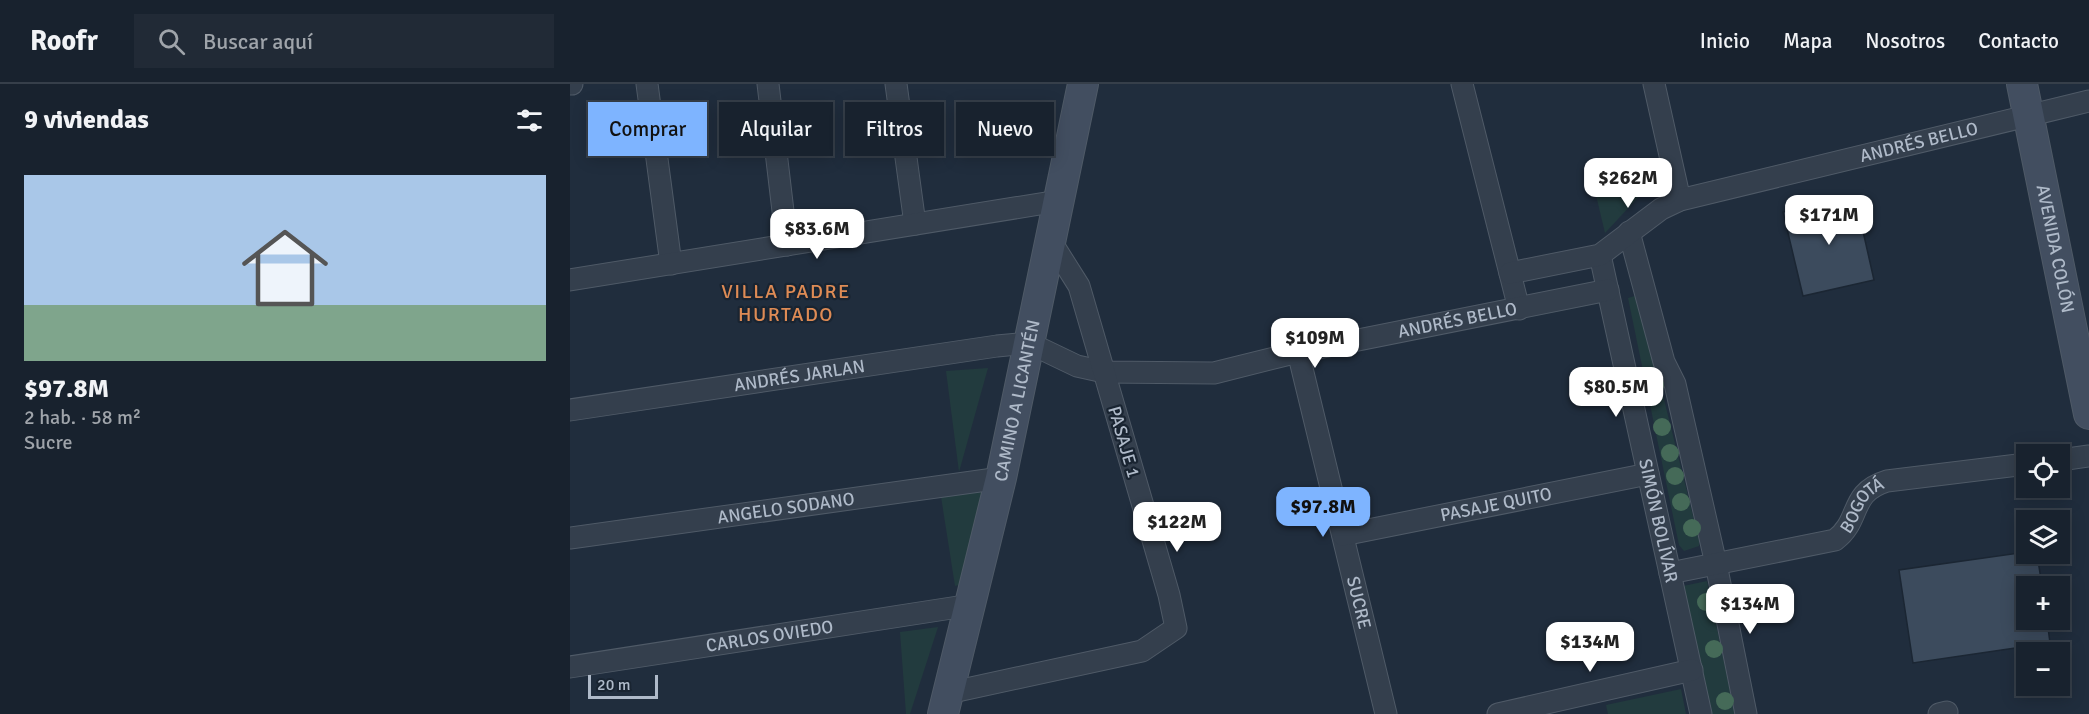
<!DOCTYPE html>
<html lang="es">
<head>
<meta charset="utf-8">
<style>
  :root { --surface:#18222e; --page:#212a36; --text:#f1f3f6; --muted:#9fa4aa; --line:#363f4a; --accent:#7eb4ff }
  body { margin:0; font-family:Signika,sans-serif; background:var(--page); color:var(--text); height:100vh; display:flex; flex-direction:column; font-size:22px; white-space:nowrap }
  * { box-sizing:border-box; margin:0 }
  p { font-size:20px; color:var(--muted) }
  .icon { flex:none; width:33px; height:33px; fill:none; stroke:currentColor; stroke-width:2; stroke-linecap:round; stroke-linejoin:round }
  .map { position:relative; flex:1; overflow:hidden }
  .sheet { display:flex; flex-direction:column; background:var(--surface); width:570px }
  .sheet>* { flex:none }
  .top-card { position:absolute; left:18px; top:18px; width:570px; height:54px; display:flex; gap:12px }
  .tools { position:absolute; left:1446px; top:360px; display:grid; gap:12px }
  .tools a { display:grid; place-items:center; width:54px; height:54px; border-radius:0px; background:var(--surface); box-shadow:0 3px 15px #0003,0 0 0 2px var(--line); font-size:30px }
  .scale { position:absolute; left:18px; bottom:15px; width:70px; box-sizing:border-box; padding-left:6px; border:3px solid #afbac9; border-top:0; font-size:16px; line-height:21px; white-space:nowrap; color:#afbac9; -webkit-text-stroke:4px #192431; paint-order:stroke }
  .price { position:absolute; translate:-50% -51px; padding:0 14px; border-radius:12px; background:#fff; color:#222; font-size:20px; line-height:39px; filter:drop-shadow(0 2px 3px #0008) }
  .price::after { content:''; position:absolute; left:50%; top:36px; width:18px; height:14px; margin-left:-9px; background:inherit; clip-path:polygon(0 0,100% 0,50% 100%) }
  .price.selected { background:var(--accent); color:#111 }
  ul { padding:0; list-style:none }
  li { display:grid; align-content:center; gap:12px; height:318px; padding:0 24px }
  li span { display:grid; place-items:center; height:186px; border-radius:0px; color:#555 }
  li>.icon { margin-inline-start:auto }
  span .icon { width:108px; height:108px; fill:#fffc; stroke-width:1 }
  li b { font-size:26px }
  h2 { display:flex; justify-content:space-between; align-items:center; height:72px; padding:0 24px; font-size:26px }
  .tag { padding:0 21px; border-radius:0px; background:var(--surface); box-shadow:0 3px 15px #0003,0 0 0 2px var(--line); font-size:21px; line-height:54px }
  .tag.selected { background:var(--accent); color:#111 }
  header { display:flex; align-items:center; gap:36px; box-sizing:border-box; height:84px; padding:0 30px; background:var(--surface); border-bottom:2px solid var(--line) }
  header strong { font-size:28px }
  nav { display:flex; gap:33px; margin-inline-start:auto; font-size:21px }
  .search { width:420px; height:54px; background:var(--page); display:flex; align-items:center; gap:15px; box-sizing:border-box; padding:0 21px; border-radius:0px; color:var(--muted); font-size:22px }
  main { display:flex; flex:1; min-height:0 }
  .map>svg:first-child { display:block }
  .green { fill:#223b3e }
  .building { fill:#3c4b5d; stroke:#1b2633; stroke-width:1.5 }
  .lines { fill:none; stroke-linecap:round; stroke-linejoin:round }
  .street-casing { stroke:#4f5a67; stroke-width:23 }
  .secondary-casing { stroke:#4f5a67; stroke-width:32 }
  .street { stroke:#343f4d; stroke-width:21 }
  .secondary { stroke:#424e60; stroke-width:30 }
  .tree { fill:#456a58 }
  .labels { text-anchor:middle; stroke-width:4.5; stroke-linejoin:round; paint-order:stroke }
  .street-label { font-size:18px; fill:#afbac9; stroke:#192431 }
  .neighbourhood-label { font-size:20px; letter-spacing:1.5px; fill:#de8b55; stroke:#192431 }
</style>
</head>
<body>
<header>
<strong>Roofr</strong>
<div class="search"><svg class="icon" aria-label="search" viewBox="0 0 24 24"><circle cx="10" cy="10" r="6"/><path d="M15 15l6 6"/></svg>Buscar aquí</div>
<nav><a>Inicio</a><a>Mapa</a><a>Nosotros</a><a>Contacto</a></nav>
</header>
<main>
<section class="sheet">
<h2>9 viviendas<svg class="icon" aria-label="filters" viewBox="0 0 24 24"><path d="M4 7h16M4 17h16"/><circle cx="9" cy="7" r="2"/><circle cx="15" cy="17" r="2"/></svg></h2>
<ul>
<li><span style="background:linear-gradient(#a9c7e8 70%,#7fa58c 0)"><svg class="icon" aria-label="home" viewBox="0 0 24 24"><path d="M3 11l9-7 9 7M6 9v11h12V9"/></svg></span><div><b>$97.8M</b><p>2 hab. · 58 m²</p><p>Sucre</p></div></li>
</ul>
</section>
<div class="map">
<svg width="1519" height="630" viewBox="0 0 1519 630">
  <rect width="100%" height="100%" fill="#202d3d"/>
  <!-- green -->
  <g class="green">
    <polygon points="1088,92 1035,149 1025,107"/>
    <polygon points="1068,211 1129,456 1129,462 1114,467 1109,461 1058,214"/>
    <polygon points="418,284 389,388 376,287"/>
    <polygon points="416,390 393,500 385,502 369,400"/>
    <polygon points="1137,497 1165,630 1138,630 1113,502"/>
    <polygon points="368,543 340,630 336,630 330,548"/>
    <polygon points="1111,605 1116,630 1038,630 1036,621"/>
  </g>
  <!-- building -->
  <g class="building">
    <polygon points="1285,112 1304,196 1233,212 1213,128"/>
    <polygon points="1456,468 1456,470 1467,470 1472,502 1456,502 1456,536 1477,536 1480,559 1343,579 1329,486"/>
  </g>
  <g class="lines">
    <!-- street casing -->
    <g class="street-casing">
      <g id="street">
        <polyline points="0,0 2,0"/>
        <polyline points="77,0 101,180"/>
        <polyline points="198,0 217,161"/>
        <polyline points="326,0 345,140"/>
        <polyline points="892,0 949,225"/>
        <polyline points="1084,0 1110,116"/>
        <polyline points="1059,148 1094,278 1105,300 1146,480 1176,630"/>
        <path id="s1" d="M1030,171l101,459"/>
        <path id="s2" d="M940,189l90,-18 61,-46 19,-9 409,-99"/>
        <polyline points="0,196 488,117"/>
        <path id="s3" d="M728,268l88,362"/>
        <path id="s4" d="M0,326l427,-64 32,-3 48,23 27,6 110,1 84,-21 310,-62"/>
        <polyline points="1490,376 1519,372"/>
        <path id="s5" d="M773,451l305,-61"/>
        <path id="s6" d="M0,454l431,-60"/>
        <path id="s7" d="M1100,489l165,-33c27,-20 13,-47 52,-59l139,-17"/>
        <path id="s8" d="M0,583l401,-62"/>
        <polyline points="378,609 572,567 606,544 599,511 509,202 480,156"/>
        <polyline points="928,630 1122,586"/>
        <polyline points="1369,630 1377,628"/>
      </g>
    </g>
    <!-- secondary casing -->
    <g class="secondary-casing">
      <g id="secondary">
        <path id="s9" d="M1452,0l67,330"/>
        <path id="s10" d="M373,630l58,-236 82,-394"/>
      </g>
    </g>
    <!-- street -->
    <use href="#street" class="street"/>
    <!-- secondary -->
    <use href="#secondary" class="secondary"/>
  </g>
  <!-- trees -->
  <g class="tree">
    <circle cx="1085" cy="301" r="9"/>
    <circle cx="1092" cy="343" r="9"/>
    <circle cx="1100" cy="369" r="9"/>
    <circle cx="1105" cy="392" r="9"/>
    <circle cx="1111" cy="418" r="9"/>
    <circle cx="1122" cy="444" r="9"/>
    <circle cx="1136" cy="518" r="9"/>
    <circle cx="1144" cy="565" r="9"/>
    <circle cx="1155" cy="617" r="9"/>
  </g>
  <g class="labels">
    <!-- street labels -->
    <g class="street-label">
      <text dy="6" stroke="none"><textPath href="#s2" startOffset="435">ANDRÉS BELLO</textPath></text>
      <text dy="6" stroke="none"><textPath href="#s9" startOffset="168">AVENIDA COLÓN</textPath></text>
      <text dy="6" stroke="none"><textPath href="#s4" startOffset="904">ANDRÉS BELLO</textPath></text>
      <text dy="6" stroke="none"><textPath href="#s4" startOffset="232">ANDRÉS JARLAN</textPath></text>
      <text dy="6" stroke="none"><textPath href="#s10" startOffset="322">CAMINO A LICANTÉN</textPath></text>
      <text transform="translate(554 358) rotate(74)" y="6">PASAJE 1</text>
      <text dy="6" stroke="none"><textPath href="#s5" startOffset="156">PASAJE QUITO</textPath></text>
      <text dy="6" stroke="none"><textPath href="#s6" startOffset="218">ANGELO SODANO</textPath></text>
      <text dy="6" stroke="none"><textPath href="#s7" startOffset="213">BOGOTÁ</textPath></text>
      <text dy="6" stroke="none"><textPath href="#s1" startOffset="272">SIMÓN BOLÍVAR</textPath></text>
      <text dy="6" stroke="none"><textPath href="#s3" startOffset="258">SUCRE</textPath></text>
      <text dy="6" stroke="none"><textPath href="#s8" startOffset="202">CARLOS OVIEDO</textPath></text>
    </g>
    <!-- neighbourhood labels -->
    <g class="neighbourhood-label">
      <text x="216" y="214">VILLA PADRE<tspan x="216" dy="23">HURTADO</tspan></text>
    </g>
  </g>
</svg>
<div class="tools">
<a><svg class="icon" aria-label="locate" viewBox="0 0 24 24"><circle cx="12" cy="12" r="6"/><path d="M12 2v4M12 18v4M2 12h4M18 12h4"/></svg></a>
<a><svg class="icon" aria-label="layers" viewBox="0 0 24 24"><path d="M12 4l9 5-9 5-9-5zM3 14l9 5 9-5"/></svg></a>
<a>+</a>
<a>−</a>
</div>
<div class="scale">20 m</div>
<b class="price" style="left:1058px;top:125px">$262M</b>
<b class="price" style="left:1259px;top:162px">$171M</b>
<b class="price" style="left:247px;top:176px">$83.6M</b>
<b class="price" style="left:745px;top:285px">$109M</b>
<b class="price" style="left:1046px;top:334px">$80.5M</b>
<b class="price selected" style="left:753px;top:454px">$97.8M</b>
<b class="price" style="left:607px;top:469px">$122M</b>
<b class="price" style="left:1180px;top:551px">$134M</b>
<b class="price" style="left:1020px;top:589px">$134M</b>
<div class="top-card">
<a class="tag selected">Comprar</a>
<a class="tag">Alquilar</a>
<a class="tag">Filtros</a>
<a class="tag">Nuevo</a>
</div>
</div>
</main>
</body>
</html>
